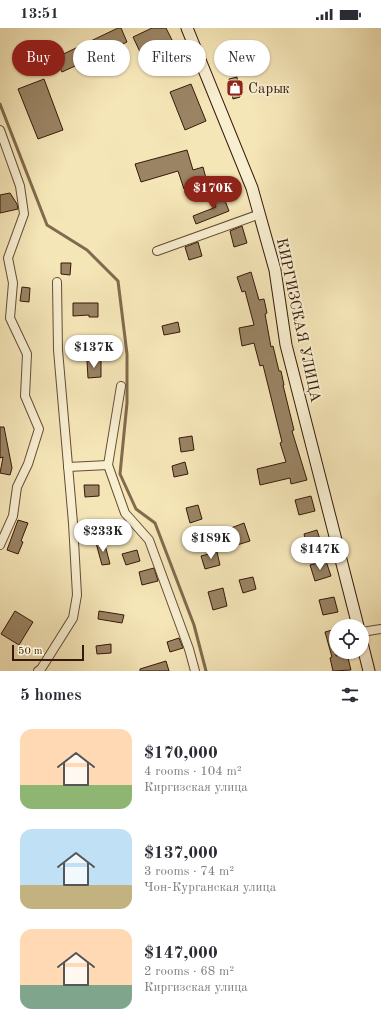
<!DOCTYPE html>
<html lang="en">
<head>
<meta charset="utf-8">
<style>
  :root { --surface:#fff; --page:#f7f7f7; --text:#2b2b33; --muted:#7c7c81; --accent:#8f2418 }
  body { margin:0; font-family:"Old Standard TT",serif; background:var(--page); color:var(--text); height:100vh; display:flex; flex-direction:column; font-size:15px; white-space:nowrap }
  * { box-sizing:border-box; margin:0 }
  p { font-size:13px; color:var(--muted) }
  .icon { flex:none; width:22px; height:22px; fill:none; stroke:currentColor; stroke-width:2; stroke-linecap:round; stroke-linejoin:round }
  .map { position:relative; height:643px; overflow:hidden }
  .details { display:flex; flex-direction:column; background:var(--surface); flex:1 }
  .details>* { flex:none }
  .hud { position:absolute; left:12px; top:12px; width:357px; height:36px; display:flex; gap:8px }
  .controls { position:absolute; left:329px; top:591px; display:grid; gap:8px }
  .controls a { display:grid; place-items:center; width:40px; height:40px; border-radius:50%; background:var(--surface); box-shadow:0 1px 3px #0004; font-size:20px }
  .scale { position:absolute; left:12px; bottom:10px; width:72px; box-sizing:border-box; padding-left:4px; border:2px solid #371909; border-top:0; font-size:11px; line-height:14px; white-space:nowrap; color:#371909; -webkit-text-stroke:3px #f8efd1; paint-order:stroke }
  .price { position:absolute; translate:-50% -34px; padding:0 9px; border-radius:14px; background:#fff; color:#222; font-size:13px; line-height:26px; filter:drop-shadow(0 1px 2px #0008) }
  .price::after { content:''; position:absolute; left:50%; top:24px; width:12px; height:9px; margin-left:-6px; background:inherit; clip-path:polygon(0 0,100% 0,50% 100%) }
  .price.on { background:var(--accent); color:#fff }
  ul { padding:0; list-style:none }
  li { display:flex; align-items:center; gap:12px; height:100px; padding:0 20px }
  li span { display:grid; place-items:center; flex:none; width:112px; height:80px; border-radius:12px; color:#555 }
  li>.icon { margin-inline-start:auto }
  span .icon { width:48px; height:48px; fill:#fffc; stroke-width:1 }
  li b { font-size:17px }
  h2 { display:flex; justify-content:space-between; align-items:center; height:48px; padding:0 20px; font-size:17px }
  .tag { padding:0 14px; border-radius:18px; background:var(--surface); box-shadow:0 1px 3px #0004; font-size:14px; line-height:36px }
  .tag.on { background:var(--accent); color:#fff }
  .status { display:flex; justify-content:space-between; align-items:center; height:28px; padding:0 20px; background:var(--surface); direction:ltr }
  .status svg { height:11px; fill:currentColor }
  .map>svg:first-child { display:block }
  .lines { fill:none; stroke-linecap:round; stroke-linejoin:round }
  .stream { stroke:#826a4e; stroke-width:3 }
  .building { fill:#9a8464; stroke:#371909 }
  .street-casing { stroke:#664c35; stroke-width:10 }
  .secondary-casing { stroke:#371909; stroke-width:13 }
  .street { stroke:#f8efd1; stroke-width:8 }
  .secondary { stroke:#f8efd1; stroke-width:11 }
  .labels { text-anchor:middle; stroke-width:4; stroke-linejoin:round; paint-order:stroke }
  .poi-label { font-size:15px; fill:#371909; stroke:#f8efd1; text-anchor:start }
  .street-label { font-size:15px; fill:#371909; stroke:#f8efd1 }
</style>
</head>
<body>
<div class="status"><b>13:51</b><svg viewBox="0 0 49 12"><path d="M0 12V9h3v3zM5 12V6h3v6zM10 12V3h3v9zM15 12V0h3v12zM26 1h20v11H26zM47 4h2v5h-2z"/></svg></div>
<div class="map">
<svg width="381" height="643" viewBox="0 0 381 643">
  <rect width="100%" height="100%" fill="#f5e6b8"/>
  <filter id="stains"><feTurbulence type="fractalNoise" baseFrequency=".005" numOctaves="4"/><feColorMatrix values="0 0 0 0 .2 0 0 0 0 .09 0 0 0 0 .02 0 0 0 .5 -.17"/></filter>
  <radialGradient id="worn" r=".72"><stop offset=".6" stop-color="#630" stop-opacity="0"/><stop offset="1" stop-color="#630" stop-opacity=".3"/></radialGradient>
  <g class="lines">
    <!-- stream -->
    <polyline class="stream" points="0,76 47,197 87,222 118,253 127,326 127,375 120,446 136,481 155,495 194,597 206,643"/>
  </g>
  <!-- building -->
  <g class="building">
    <polygon points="118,0 121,0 127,14 62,44 55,30"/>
    <polygon points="152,0 166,0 172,12 141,26 133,9"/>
    <polygon points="237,49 240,69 233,71 229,51"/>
    <polygon points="44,51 63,102 38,111 18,61"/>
    <polygon points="191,56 206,93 185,102 170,64"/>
    <polygon points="187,122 193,142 203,139 207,154 184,161 178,143 141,154 135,136"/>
    <polygon points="10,165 17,176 18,181 0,185 0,167"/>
    <polygon points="222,165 229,183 196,196 193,188 216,179 212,169"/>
    <polygon points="242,198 247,215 234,219 230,203"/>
    <polygon points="198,214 202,228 189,232 185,219"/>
    <polygon points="61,235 71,235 70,247 61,246"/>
    <polygon points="251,244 259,272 264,271 267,285 265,286 271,319 273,318 279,343 281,343 284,357 283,357 294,402 292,403 307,452 291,456 290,450 260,457 257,441 286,434 280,415 282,414 263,337 260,338 254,315 242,318 239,300 254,297 245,263 242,264 237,249"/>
    <polygon points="22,259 30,260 29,274 20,273"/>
    <polygon points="73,275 98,275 98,289 89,289 89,287 73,288"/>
    <polygon points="178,294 180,304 164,307 162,298"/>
    <polygon points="110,311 110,319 94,320 94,312"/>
    <polygon points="101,332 101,349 88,350 87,333"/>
    <polygon points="0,399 4,399 12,440 10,447 0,445 3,429 0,430"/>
    <polygon points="192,408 194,422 181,424 179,410"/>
    <polygon points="185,434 188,446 174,449 172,438"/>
    <polygon points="84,457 99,457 99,468 85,469"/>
    <polygon points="311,468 315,483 299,487 295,472"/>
    <polygon points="198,477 202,491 190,495 186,480"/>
    <polygon points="18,492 28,495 21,513 23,514 18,526 7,522"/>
    <polygon points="244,495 250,513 237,517 231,500"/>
    <polygon points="317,502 322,518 308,522 304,506"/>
    <polygon points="104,513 110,536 102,537 96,515"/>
    <polygon points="137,522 140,533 126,537 122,526"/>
    <polygon points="217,524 220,537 205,541 201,528"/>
    <polygon points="326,533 331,548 315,553 310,537"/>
    <polygon points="154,540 158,553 142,557 139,544"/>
    <polygon points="253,549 256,561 243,565 239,552"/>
    <polygon points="223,560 227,578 213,582 208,564"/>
    <polygon points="334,569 338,584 323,587 319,572"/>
    <polygon points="15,583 33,594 19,617 1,606"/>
    <polygon points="99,583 124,587 122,595 98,591"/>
    <polygon points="336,601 336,628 347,626 351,642 333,643 330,630 332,629 325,604"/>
    <polygon points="179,610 183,620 170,624 167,614"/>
    <polygon points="111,616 111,625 97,626 96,618"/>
    <polygon points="166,633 169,643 140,643 140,641"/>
  </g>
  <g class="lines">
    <!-- street casing -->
    <g class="street-casing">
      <g id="street">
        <polyline points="0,102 20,158 24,186 8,230 13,255 10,290 27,326 25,368 39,401 28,436 17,459 13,488 0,517"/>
        <polyline points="157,223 260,186"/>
        <polyline points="121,358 108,437 125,485 149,512 189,621 195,643"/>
        <polyline points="68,439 108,437"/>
        <polyline points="362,604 381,601"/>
        <polyline points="38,643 41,641 73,590 77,567 73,495 58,322 57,254"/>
      </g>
    </g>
    <!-- secondary casing -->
    <g class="secondary-casing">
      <g id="secondary">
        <polyline points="187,0 252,160 275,242 286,317 358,598"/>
        <polyline points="362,615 369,643"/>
      </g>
    </g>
    <!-- street -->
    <use href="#street" class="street"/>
    <!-- secondary -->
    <use href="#secondary" class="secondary"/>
  </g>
  <!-- icons -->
  <defs>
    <g id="shop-square" transform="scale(0.9)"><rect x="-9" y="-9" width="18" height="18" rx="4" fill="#8f2418" stroke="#f8efd1"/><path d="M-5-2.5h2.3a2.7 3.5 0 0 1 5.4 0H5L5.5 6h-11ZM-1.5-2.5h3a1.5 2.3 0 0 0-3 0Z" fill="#fff"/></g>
  </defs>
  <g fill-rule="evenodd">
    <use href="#shop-square" x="235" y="60"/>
  </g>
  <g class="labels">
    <!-- poi labels -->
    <g class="poi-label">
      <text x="248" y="65">Сарык</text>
    </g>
    <!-- street labels -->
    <g class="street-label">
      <text transform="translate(299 292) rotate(78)" y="5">КИРГИЗСКАЯ УЛИЦА</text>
    </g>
  </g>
  <rect width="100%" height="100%" filter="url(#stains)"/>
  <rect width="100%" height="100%" fill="url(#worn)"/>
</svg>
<div class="controls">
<a><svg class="icon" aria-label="locate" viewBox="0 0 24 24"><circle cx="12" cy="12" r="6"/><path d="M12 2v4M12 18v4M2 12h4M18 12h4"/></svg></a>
</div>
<div class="scale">50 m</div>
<b class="price on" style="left:213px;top:182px">$170K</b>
<b class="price" style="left:94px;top:341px">$137K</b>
<b class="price" style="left:103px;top:525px">$233K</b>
<b class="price" style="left:211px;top:532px">$189K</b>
<b class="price" style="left:320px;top:543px">$147K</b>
<div class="hud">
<a class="tag on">Buy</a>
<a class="tag">Rent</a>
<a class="tag">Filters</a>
<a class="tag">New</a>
</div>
</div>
<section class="details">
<h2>5 homes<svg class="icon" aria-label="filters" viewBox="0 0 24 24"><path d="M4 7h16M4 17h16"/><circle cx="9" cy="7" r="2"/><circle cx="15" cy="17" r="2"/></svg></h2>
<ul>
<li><span style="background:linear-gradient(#ffd9b3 70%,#8fb573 0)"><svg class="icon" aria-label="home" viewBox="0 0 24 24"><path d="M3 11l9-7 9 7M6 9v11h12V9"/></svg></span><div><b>$170,000</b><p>4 rooms · 104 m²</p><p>Киргизская улица</p></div></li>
<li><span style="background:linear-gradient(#bfe0f5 70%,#c2b280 0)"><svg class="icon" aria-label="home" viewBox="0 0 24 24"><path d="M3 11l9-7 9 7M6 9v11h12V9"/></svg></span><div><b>$137,000</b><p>3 rooms · 74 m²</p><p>Чон-Курганская улица</p></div></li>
<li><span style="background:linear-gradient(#ffd9b3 70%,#7fa58c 0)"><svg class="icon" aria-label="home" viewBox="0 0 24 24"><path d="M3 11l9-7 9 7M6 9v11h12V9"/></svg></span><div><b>$147,000</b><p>2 rooms · 68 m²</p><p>Киргизская улица</p></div></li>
</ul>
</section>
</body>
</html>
